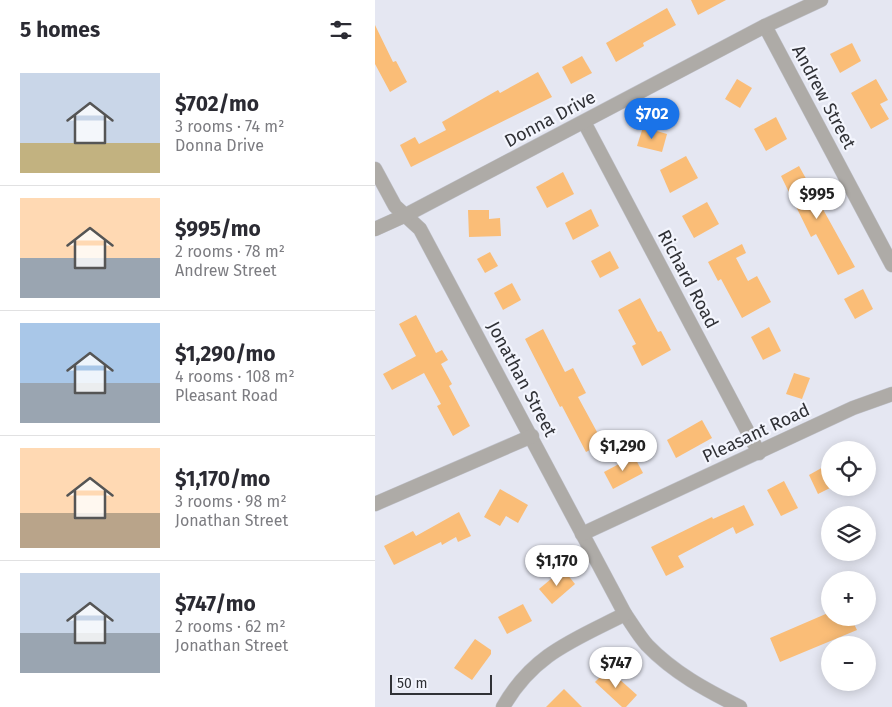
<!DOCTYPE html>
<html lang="en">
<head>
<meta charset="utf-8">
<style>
  :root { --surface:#fff; --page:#f7f7f7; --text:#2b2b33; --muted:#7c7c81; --line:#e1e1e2; --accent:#1a73e8 }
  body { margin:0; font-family:"Fira Sans",sans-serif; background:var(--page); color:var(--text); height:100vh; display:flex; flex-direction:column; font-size:19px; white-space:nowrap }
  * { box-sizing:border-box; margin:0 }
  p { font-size:16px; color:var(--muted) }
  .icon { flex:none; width:28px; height:28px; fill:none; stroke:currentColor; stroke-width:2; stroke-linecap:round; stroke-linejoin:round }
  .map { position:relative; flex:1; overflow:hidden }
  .sheet { display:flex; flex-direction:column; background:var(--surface); width:375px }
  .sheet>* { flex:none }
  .controls { position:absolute; left:446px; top:441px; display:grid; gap:10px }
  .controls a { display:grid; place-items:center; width:55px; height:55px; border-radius:50%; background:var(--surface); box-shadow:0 2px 12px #0003; font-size:25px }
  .scale { position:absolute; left:15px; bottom:12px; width:102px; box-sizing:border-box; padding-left:5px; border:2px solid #303136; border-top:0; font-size:14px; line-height:18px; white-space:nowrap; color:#303136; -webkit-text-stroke:4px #f3f5fd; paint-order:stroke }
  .price { position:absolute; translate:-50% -42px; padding:0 11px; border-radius:18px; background:#fff; color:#222; font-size:16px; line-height:32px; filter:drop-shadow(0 1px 2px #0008) }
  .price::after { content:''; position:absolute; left:50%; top:30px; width:15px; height:11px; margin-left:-8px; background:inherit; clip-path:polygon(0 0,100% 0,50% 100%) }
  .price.current { background:var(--accent); color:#fff }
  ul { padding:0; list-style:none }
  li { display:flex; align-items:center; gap:15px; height:125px; padding:0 20px }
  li+li { border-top:1px solid var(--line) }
  li span { display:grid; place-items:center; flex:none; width:140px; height:100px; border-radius:0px; color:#555 }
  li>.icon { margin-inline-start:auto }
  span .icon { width:60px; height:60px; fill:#fffc; stroke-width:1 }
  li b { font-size:21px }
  h2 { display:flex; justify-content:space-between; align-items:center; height:60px; padding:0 20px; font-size:21px }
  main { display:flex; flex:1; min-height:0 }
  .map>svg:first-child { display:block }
  .building { fill:#fabd77 }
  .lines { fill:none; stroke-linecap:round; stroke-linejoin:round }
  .minor-casing { stroke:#c1c3cc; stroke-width:15 }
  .minor { stroke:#aeaba7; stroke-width:14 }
  .labels { text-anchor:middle; stroke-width:4.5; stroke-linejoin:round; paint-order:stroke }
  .street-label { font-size:18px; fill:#303136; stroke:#f3f5fd }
</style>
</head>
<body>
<main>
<section class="sheet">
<h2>5 homes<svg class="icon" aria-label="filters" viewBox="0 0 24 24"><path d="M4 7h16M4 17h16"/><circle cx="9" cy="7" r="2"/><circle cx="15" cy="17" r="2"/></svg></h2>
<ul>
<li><span style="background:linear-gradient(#c9d6e8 70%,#c2b280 0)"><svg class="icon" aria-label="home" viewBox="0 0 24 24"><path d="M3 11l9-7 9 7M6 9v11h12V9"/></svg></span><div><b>$702/mo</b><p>3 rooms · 74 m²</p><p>Donna Drive</p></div></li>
<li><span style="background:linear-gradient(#ffd9b3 60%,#9aa5b1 0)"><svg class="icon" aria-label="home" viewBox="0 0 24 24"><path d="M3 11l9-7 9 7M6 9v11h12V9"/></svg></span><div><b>$995/mo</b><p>2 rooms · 78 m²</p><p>Andrew Street</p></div></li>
<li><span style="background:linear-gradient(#a9c7e8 60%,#9aa5b1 0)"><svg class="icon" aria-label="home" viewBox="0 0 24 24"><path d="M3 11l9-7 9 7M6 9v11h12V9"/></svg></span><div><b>$1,290/mo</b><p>4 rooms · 108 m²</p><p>Pleasant Road</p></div></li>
<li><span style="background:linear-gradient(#ffd9b3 65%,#b9a48a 0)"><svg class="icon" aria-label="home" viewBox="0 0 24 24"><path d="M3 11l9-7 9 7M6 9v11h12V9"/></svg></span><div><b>$1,170/mo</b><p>3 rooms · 98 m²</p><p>Jonathan Street</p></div></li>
<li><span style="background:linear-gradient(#c9d6e8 60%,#9aa5b1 0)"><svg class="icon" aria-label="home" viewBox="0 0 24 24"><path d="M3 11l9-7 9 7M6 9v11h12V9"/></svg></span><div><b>$747/mo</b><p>2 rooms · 62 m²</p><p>Jonathan Street</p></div></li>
</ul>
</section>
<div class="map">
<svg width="517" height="707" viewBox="0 0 517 707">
  <rect width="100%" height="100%" fill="#e5e7f2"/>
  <!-- building -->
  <g class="building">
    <polygon points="316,0 351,0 323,15"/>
    <polygon points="292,8 301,25 268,43 269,46 241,62 231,43"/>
    <polygon points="0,25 18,62 21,61 32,82 15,92 0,64"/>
    <polygon points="477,43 486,61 465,73 455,54"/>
    <polygon points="207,56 217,73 196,84 187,67"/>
    <polygon points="163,72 177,97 36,167 25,145 40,137 44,144 71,130 67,122 123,90 125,93"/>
    <polygon points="362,79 377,88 365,108 350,99"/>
    <polygon points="501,79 513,100 505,104 514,119 496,129 476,93"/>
    <polygon points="401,117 412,139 391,151 379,129"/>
    <polygon points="268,127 292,134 287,152 262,146"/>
    <polygon points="311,156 323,178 295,193 285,170"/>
    <polygon points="424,166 480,267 463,275 441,234 436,237 406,176"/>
    <polygon points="188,172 199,194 172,208 161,187"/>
    <polygon points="332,202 344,224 319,238 307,216"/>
    <polygon points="216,209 224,226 198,240 190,223"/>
    <polygon points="93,210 114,210 114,219 125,218 126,236 94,237"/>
    <polygon points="367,244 371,253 361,258 373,281 382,276 396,302 367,318 346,279 343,281 333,262"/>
    <polygon points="235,251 244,268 225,278 216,261"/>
    <polygon points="115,252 123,266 110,273 102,259"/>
    <polygon points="137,283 146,300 128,310 119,293"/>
    <polygon points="488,289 498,309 480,319 469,299"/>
    <polygon points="265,298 283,332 286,331 296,350 267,366 257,346 261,344 243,310"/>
    <polygon points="41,315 61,353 67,350 73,360 66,364 77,384 74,386 95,426 78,436 62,406 66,404 49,373 17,390 8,374 41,356 24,324"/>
    <polygon points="394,327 406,351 388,360 376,337"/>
    <polygon points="168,329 190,372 198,368 211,393 203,397 228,443 211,452 187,406 185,407 150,339"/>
    <polygon points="419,373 435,378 427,399 411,394"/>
    <polygon points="327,420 337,438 301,458 292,440"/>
    <polygon points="259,456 268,473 238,489 229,472"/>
    <polygon points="450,466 455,477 455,488 443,494 434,475"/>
    <polygon points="409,481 423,508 406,516 392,490"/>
    <polygon points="125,489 153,505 143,523 131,516 125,526 109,517"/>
    <polygon points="369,505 379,525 361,534 358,527 303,556 309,567 291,576 276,547 337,517 338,519"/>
    <polygon points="84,512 96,536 83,542 81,537 67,545 66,542 19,565 9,546 38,531 41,536"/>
    <polygon points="188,569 200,584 177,604 164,589"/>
    <polygon points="148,604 157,621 132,634 123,617"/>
    <polygon points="453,613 455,618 476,618 482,630 405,662 395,638"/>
    <polygon points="100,639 116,650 116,654 97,680 79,668"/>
    <polygon points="233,669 262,695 251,707 247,707 220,682"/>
    <polygon points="189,689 207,707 171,707"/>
  </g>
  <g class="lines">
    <!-- minor casing -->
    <g class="minor-casing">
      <g id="minor">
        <polyline points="390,26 517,265"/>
        <polyline points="209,122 384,453"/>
        <path d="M0,169l20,37 25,23 205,385c7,10 14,22 22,31 27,28 59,45 93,62"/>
        <polyline points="0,229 31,215 390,26 446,0"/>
        <polyline points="0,504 157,436"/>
        <polyline points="207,534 478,408 517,394"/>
        <path d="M128,707c30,-53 71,-67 122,-93"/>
      </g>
    </g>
    <!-- minor -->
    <use href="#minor" class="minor"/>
  </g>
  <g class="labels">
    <!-- street labels -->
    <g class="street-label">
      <text transform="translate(449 97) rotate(62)" y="6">Andrew Street</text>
      <text transform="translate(175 119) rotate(-28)" y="6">Donna Drive</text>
      <text transform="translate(313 279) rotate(62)" y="6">Richard Road</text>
      <text transform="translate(147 379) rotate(62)" y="6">Jonathan Street</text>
      <text transform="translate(381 433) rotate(-25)" y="6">Pleasant Road</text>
    </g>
  </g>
</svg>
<div class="controls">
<a><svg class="icon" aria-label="locate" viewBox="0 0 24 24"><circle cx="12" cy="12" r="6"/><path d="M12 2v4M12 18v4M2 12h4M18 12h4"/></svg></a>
<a><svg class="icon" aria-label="layers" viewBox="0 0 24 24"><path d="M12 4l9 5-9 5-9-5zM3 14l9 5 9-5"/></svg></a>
<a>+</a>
<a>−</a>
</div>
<div class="scale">50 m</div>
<b class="price current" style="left:277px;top:140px">$702</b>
<b class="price" style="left:442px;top:220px">$995</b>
<b class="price" style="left:248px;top:472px">$1,290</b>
<b class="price" style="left:182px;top:587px">$1,170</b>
<b class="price" style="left:241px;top:689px">$747</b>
</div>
</main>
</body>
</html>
